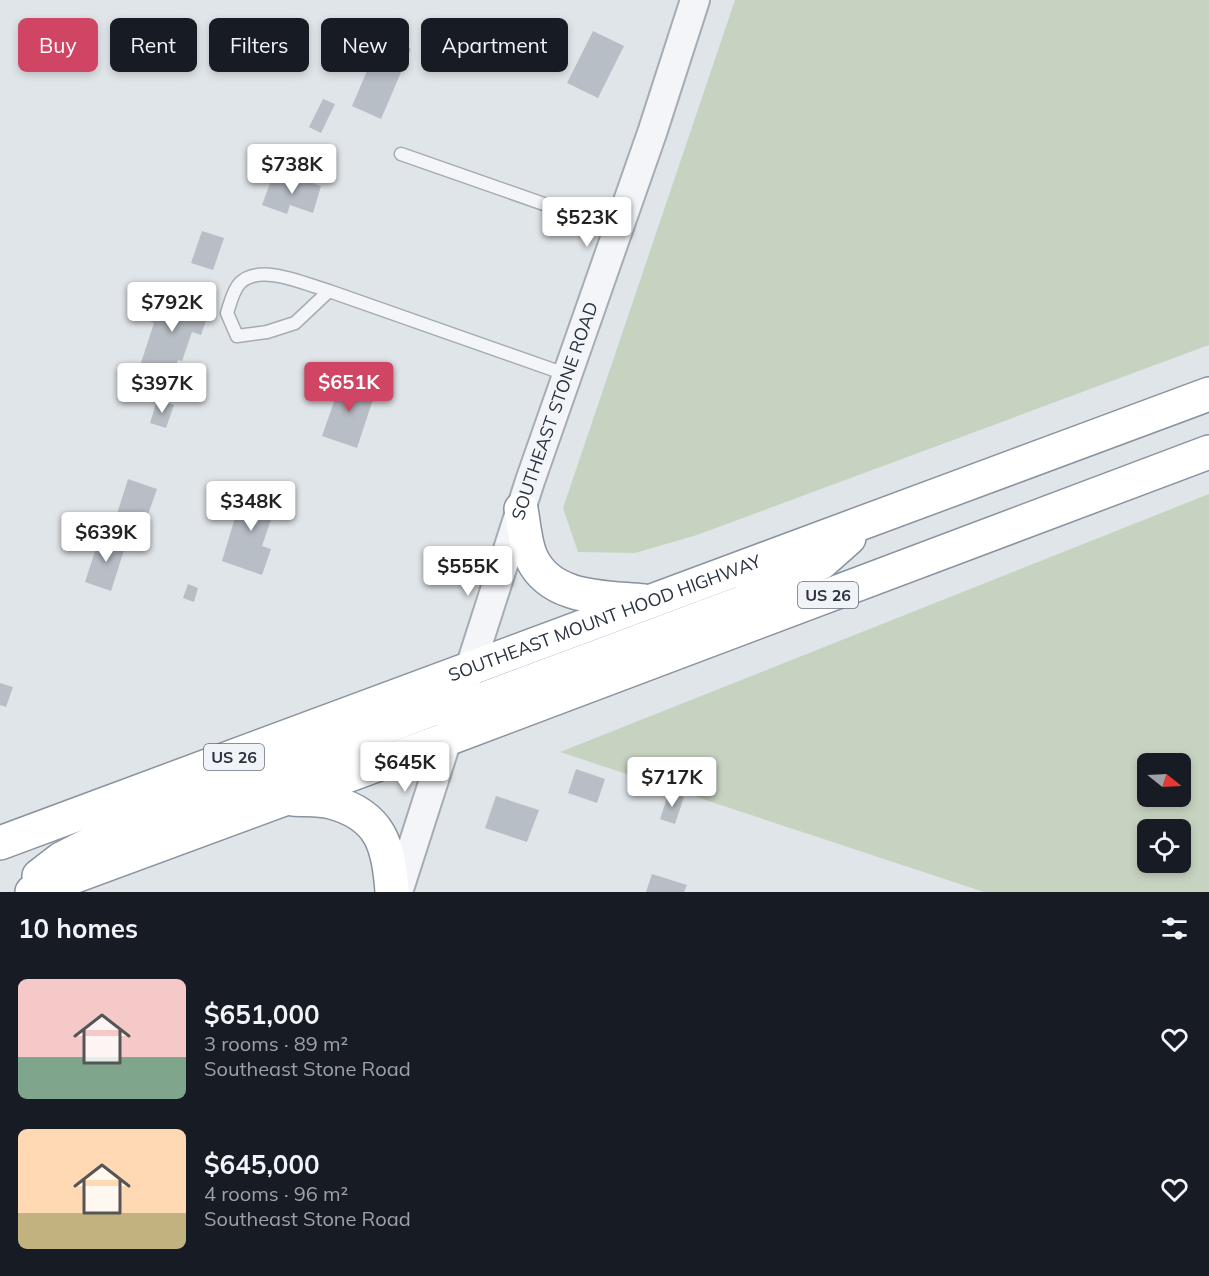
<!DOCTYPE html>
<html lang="en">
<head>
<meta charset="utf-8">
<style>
  :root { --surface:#171b24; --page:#242831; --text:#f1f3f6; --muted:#9ea1a6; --accent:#cf4563 }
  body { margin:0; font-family:Mulish,sans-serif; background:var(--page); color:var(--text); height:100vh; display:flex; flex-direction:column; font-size:22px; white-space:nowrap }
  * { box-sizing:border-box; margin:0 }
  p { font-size:20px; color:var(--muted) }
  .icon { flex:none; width:33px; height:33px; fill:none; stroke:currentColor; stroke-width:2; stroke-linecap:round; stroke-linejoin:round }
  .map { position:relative; height:892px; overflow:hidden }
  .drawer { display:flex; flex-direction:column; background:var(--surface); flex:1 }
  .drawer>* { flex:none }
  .guide { position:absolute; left:18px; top:18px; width:600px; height:54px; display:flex; gap:12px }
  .needle { width:39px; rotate:108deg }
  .tools { position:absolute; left:1137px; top:753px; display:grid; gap:12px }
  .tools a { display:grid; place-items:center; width:54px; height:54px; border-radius:9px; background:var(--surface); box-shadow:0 3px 9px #0003; font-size:30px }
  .price { position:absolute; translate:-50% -51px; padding:0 14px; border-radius:6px; background:#fff; color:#222; font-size:20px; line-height:39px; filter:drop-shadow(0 2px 3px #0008) }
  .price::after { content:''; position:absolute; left:50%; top:36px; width:18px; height:14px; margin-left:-9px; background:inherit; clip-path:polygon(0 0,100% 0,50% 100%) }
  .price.selected { background:var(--accent); color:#fff }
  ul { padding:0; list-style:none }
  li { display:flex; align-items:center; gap:18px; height:150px; padding:0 18px }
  li span { display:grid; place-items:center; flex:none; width:168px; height:120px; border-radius:9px; color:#555 }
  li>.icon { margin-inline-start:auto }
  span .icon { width:72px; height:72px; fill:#fffc; stroke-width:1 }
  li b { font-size:26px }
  h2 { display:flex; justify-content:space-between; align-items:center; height:72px; padding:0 18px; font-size:26px }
  .chip { padding:0 21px; border-radius:9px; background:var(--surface); box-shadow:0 3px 9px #0003; font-size:21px; line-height:54px }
  .chip.selected { background:var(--accent); color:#fff }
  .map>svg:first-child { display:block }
  .green { fill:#c7d3c1; fill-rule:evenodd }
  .building { fill:#b8bec6 }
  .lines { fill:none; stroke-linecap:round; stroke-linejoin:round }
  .service-casing { stroke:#a5acb3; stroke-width:15 }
  .tertiary-casing { stroke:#a5acb3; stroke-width:32 }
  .trunk-casing { stroke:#8893a0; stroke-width:36 }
  .service { stroke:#f3f5f8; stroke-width:12 }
  .tertiary { stroke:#f3f5f8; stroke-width:28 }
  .trunk { stroke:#fff; stroke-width:33 }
  .labels { text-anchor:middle; stroke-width:4.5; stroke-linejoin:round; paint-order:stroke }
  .shield { fill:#f0f3f7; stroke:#656d78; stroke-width:1.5 }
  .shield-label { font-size:16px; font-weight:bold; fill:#293341 }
  .street-label { font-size:18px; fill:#293341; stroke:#f0f3f7 }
</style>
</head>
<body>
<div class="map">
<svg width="1209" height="892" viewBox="0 0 1209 892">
  <rect width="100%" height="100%" fill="#e0e5e9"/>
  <!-- green -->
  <g class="green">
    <polygon points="735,0 1209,0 1209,345 697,535 635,553 578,552 563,508"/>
    <path d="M1209,494v398h-225l-424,-140zM1148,764h32v32h-32zM1148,830h32v32h-32z"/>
  </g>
  <!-- building -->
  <g class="building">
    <polygon points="373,25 410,41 407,47 411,49 381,119 352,106 376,50 365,45"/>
    <polygon points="593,31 624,46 598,98 567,83"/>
    <polygon points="323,99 335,104 321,133 309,127"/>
    <polygon points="292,176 321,186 313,213 290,205 287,214 262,205 272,178 289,184"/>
    <polygon points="202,231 224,238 213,270 191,263"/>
    <polygon points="158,294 210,309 201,335 192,332 182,361 178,360 172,377 140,366 154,323 149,321"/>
    <polygon points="342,379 376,390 357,448 322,436"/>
    <polygon points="157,400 174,405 166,428 150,423"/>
    <polygon points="128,479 157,489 144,526 140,525 136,538 119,532 123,519 116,517"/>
    <polygon points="244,488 278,499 262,546 271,549 262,575 222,561"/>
    <polygon points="100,536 126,544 111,591 85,582"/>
    <polygon points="188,584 198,588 194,602 183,598"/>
    <polygon points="0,683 13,687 6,707 0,705"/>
    <polygon points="576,769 605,779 597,803 568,793"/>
    <polygon points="669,792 684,797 675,824 660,819"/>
    <polygon points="496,796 539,810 527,842 485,828"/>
    <polygon points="652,874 687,885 684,892 646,892"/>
  </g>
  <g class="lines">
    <!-- service casing -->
    <g class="service-casing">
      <g id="service">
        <polyline points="401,154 618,230"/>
        <path d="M329,291c-24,-7 -69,-28 -89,-8 -7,7 -10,21 -13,30l10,23 30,-4 28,-9 34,-32 239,84"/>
      </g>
    </g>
    <!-- tertiary casing -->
    <g class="tertiary-casing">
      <g id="tertiary">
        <path id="s1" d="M398,892l132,-411 122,-348 43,-133"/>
      </g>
    </g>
    <!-- trunk casing -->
    <g class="trunk-casing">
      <g id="trunk">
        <path d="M521,509c3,16 4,36 11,50 20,41 73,38 112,42"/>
        <polyline points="457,709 741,603 822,562 849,538"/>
        <path d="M293,799c12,1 27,0 38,3 50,13 58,44 61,90"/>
        <path id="s2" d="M0,843l1209,-449"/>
        <polyline points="39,876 61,859 138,820 459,699"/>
        <polyline points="32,892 447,739 1209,452"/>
      </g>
    </g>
    <!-- service -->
    <use href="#service" class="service"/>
    <!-- tertiary -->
    <use href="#tertiary" class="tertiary"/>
    <!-- trunk -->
    <use href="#trunk" class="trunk"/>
  </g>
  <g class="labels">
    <!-- shield labels -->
    <g class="shield">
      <rect x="798" y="582" width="60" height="26" rx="4.5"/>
      <rect x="204" y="744" width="60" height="26" rx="4.5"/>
    </g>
    <g class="shield-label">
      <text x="828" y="601">US 26</text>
      <text x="234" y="763">US 26</text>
    </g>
    <!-- street labels -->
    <g class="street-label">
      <text dy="6" stroke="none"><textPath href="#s1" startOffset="506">SOUTHEAST STONE ROAD</textPath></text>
      <text dy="6" stroke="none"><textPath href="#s2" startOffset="645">SOUTHEAST MOUNT HOOD HIGHWAY</textPath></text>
    </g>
  </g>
</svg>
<div class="tools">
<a><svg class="needle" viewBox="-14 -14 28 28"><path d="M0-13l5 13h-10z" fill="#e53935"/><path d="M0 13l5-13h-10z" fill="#9ea1a6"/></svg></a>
<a><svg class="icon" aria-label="locate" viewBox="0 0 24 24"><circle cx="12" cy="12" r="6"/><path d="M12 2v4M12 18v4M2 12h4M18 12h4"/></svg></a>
</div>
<b class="price" style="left:292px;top:195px">$738K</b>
<b class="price" style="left:587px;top:248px">$523K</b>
<b class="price" style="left:172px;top:333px">$792K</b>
<b class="price selected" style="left:349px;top:413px">$651K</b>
<b class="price" style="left:162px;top:414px">$397K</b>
<b class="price" style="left:251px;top:532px">$348K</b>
<b class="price" style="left:106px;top:563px">$639K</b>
<b class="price" style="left:468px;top:597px">$555K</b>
<b class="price" style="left:405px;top:793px">$645K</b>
<b class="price" style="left:672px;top:808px">$717K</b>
<div class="guide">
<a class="chip selected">Buy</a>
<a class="chip">Rent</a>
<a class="chip">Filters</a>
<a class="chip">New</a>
<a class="chip">Apartment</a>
</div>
</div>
<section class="drawer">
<h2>10 homes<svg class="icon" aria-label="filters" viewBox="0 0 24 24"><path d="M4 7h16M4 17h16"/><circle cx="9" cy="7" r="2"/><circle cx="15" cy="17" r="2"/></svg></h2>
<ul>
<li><span style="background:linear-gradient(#f6c9c9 65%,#7fa58c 0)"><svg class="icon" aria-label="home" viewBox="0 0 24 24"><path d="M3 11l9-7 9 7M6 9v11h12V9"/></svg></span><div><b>$651,000</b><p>3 rooms · 89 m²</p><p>Southeast Stone Road</p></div><svg class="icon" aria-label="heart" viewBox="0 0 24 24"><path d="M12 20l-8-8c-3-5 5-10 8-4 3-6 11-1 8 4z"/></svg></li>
<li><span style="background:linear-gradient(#ffd9b3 70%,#c2b280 0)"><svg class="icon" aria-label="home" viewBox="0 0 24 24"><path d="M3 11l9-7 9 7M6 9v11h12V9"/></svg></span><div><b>$645,000</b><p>4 rooms · 96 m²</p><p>Southeast Stone Road</p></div><svg class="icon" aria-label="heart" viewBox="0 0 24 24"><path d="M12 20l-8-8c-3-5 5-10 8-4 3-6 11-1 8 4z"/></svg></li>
</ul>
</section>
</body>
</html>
